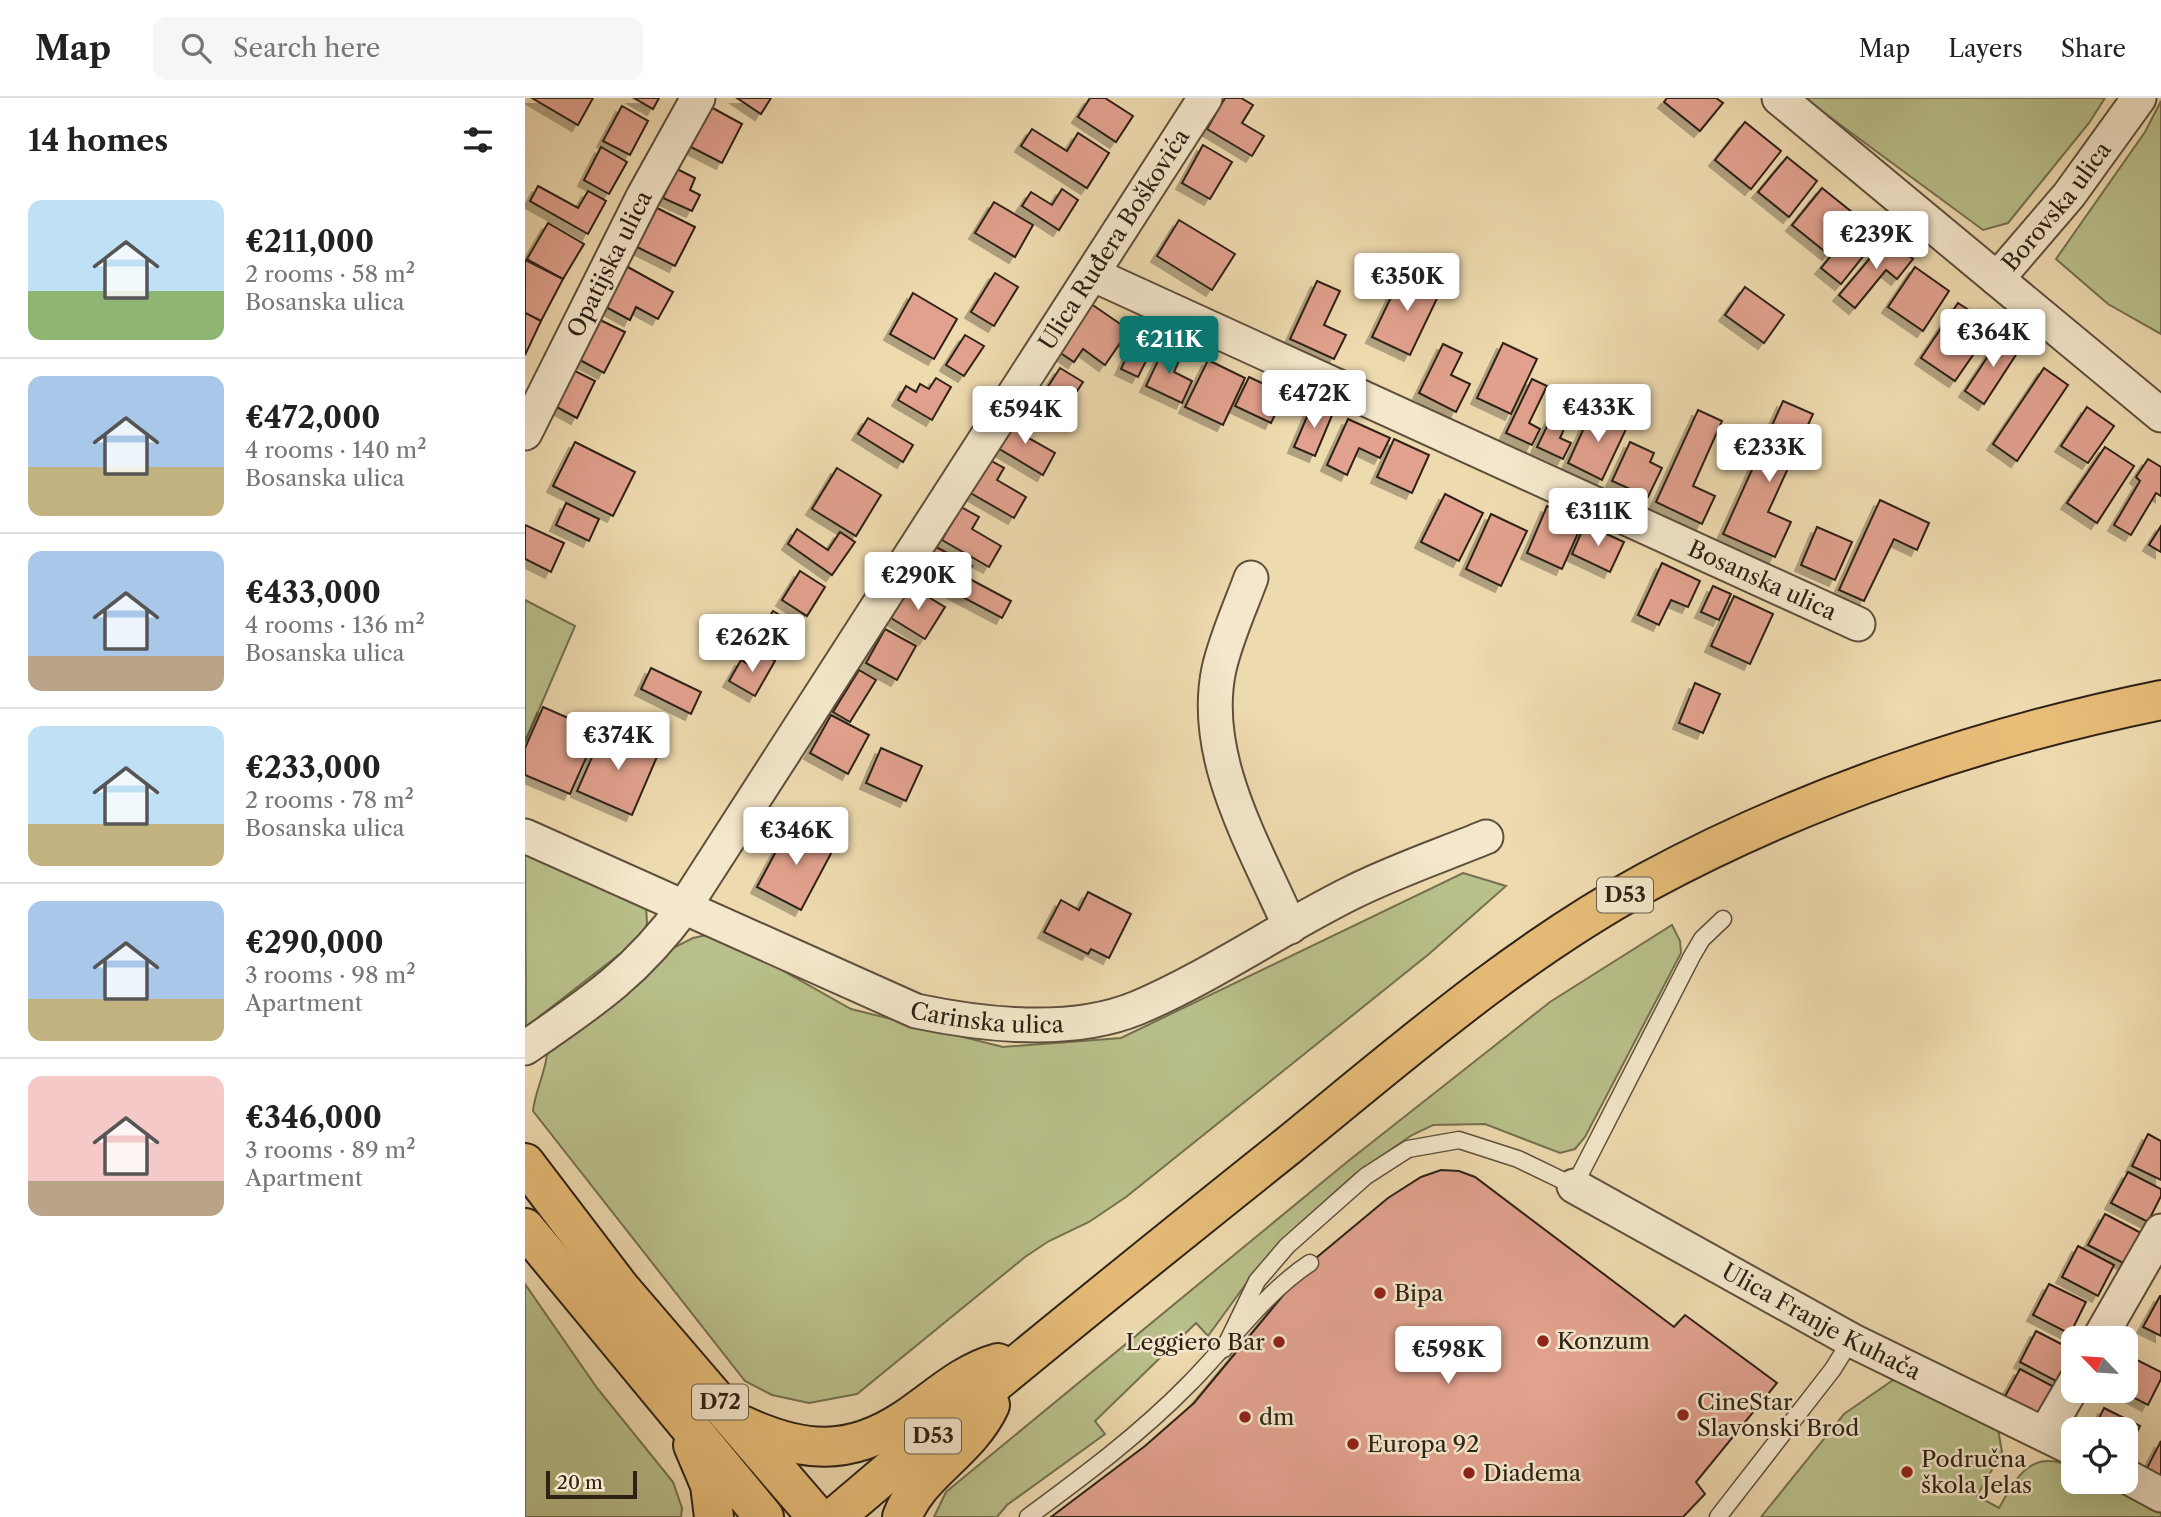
<!DOCTYPE html>
<html lang="en">
<head>
<meta charset="utf-8">
<style>
  :root { --surface:#fff; --page:#f6f6f6; --text:#222; --muted:#767676; --line:#e0e0e0; --accent:#0f766e }
  body { margin:0; font-family:"Libre Caslon Text",serif; background:var(--page); color:var(--text); height:100vh; display:flex; flex-direction:column; font-size:26px; white-space:nowrap }
  * { box-sizing:border-box; margin:0 }
  p { font-size:23px; color:var(--muted) }
  .icon { flex:none; width:38px; height:38px; fill:none; stroke:currentColor; stroke-width:2; stroke-linecap:round; stroke-linejoin:round }
  .map { position:relative; flex:1; overflow:hidden }
  .details { display:flex; flex-direction:column; background:var(--surface); width:525px }
  .details>* { flex:none }
  .needle { width:46px; rotate:295deg }
  .fabs { position:absolute; left:1536px; top:1228px; display:grid; gap:14px }
  .fabs a { display:grid; place-items:center; width:77px; height:77px; border-radius:14px; background:var(--surface); box-shadow:0 7px 28px #0002; font-size:35px }
  .scale { position:absolute; left:21px; bottom:18px; width:91px; box-sizing:border-box; padding-left:7px; border:4px solid #2e2116; border-top:0; font-size:19px; line-height:24px; white-space:nowrap; color:#2e2116; -webkit-text-stroke:5px #f4e7cb; paint-order:stroke }
  .price { position:absolute; translate:-50% -60px; padding:0 16px; border-radius:7px; background:#fff; color:#222; font-size:23px; line-height:46px; filter:drop-shadow(0 2px 4px #0008) }
  .price::after { content:''; position:absolute; left:50%; top:42px; width:21px; height:16px; margin-left:-10px; background:inherit; clip-path:polygon(0 0,100% 0,50% 100%) }
  .price.on { background:var(--accent); color:#fff }
  ul { padding:0; list-style:none }
  li { display:flex; align-items:center; gap:21px; height:175px; padding:0 28px }
  li+li { border-top:2px solid var(--line) }
  li span { display:grid; place-items:center; flex:none; width:196px; height:140px; border-radius:14px; color:#555 }
  li>.icon { margin-inline-start:auto }
  span .icon { width:84px; height:84px; fill:#fffc; stroke-width:1 }
  li b { font-size:30px }
  h2 { display:flex; justify-content:space-between; align-items:center; height:84px; padding:0 28px; font-size:30px }
  header { display:flex; align-items:center; gap:42px; box-sizing:border-box; height:98px; padding:0 35px; background:var(--surface); border-bottom:2px solid var(--line) }
  header strong { font-size:33px }
  nav { display:flex; gap:38px; margin-inline-start:auto; font-size:24px }
  .search { width:490px; height:63px; background:var(--page); display:flex; align-items:center; gap:18px; box-sizing:border-box; padding:0 24px; border-radius:14px; color:var(--muted); font-size:26px }
  main { display:flex; flex:1; min-height:0 }
  .map>svg:first-child { display:block }
  .green { fill:#b9c08b; stroke:#747050; stroke-width:2 }
  .building { fill:#e1a18e; stroke:#2e2116; stroke-width:2; filter:url(#shadow) }
  .lines { fill:none; stroke-linecap:round; stroke-linejoin:round }
  .service-casing { stroke:#5e4f3c; stroke-width:19 }
  .minor-casing { stroke:#5e4f3c; stroke-width:37 }
  .primary-casing { stroke:#2e2116; stroke-width:42 }
  .service { stroke:#f4e7cb; stroke-width:16 }
  .minor { stroke:#f4e7cb; stroke-width:33 }
  .primary { stroke:#e7bd78; stroke-width:38 }
  .poi-dot { fill:#8f2418; stroke:#f4e7cb; stroke-width:2.5 }
  .labels { text-anchor:middle; stroke-width:5; stroke-linejoin:round; paint-order:stroke }
  .shield { fill:#f4e7cb; stroke:#695c4c; stroke-width:2 }
  .shield-label { font-size:21px; font-weight:bold; fill:#2e2116 }
  .street-label { font-size:23px; fill:#2e2116; stroke:#f4e7cb }
  .poi-label { font-size:23px; fill:#2e2116; stroke:#f4e7cb; text-anchor:start }
</style>
</head>
<body>
<header>
<strong>Map</strong>
<div class="search"><svg class="icon" aria-label="search" viewBox="0 0 24 24"><circle cx="10" cy="10" r="6"/><path d="M15 15l6 6"/></svg>Search here</div>
<nav><a>Map</a><a>Layers</a><a>Share</a></nav>
</header>
<main>
<section class="details">
<h2>14 homes<svg class="icon" aria-label="filters" viewBox="0 0 24 24"><path d="M4 7h16M4 17h16"/><circle cx="9" cy="7" r="2"/><circle cx="15" cy="17" r="2"/></svg></h2>
<ul>
<li><span style="background:linear-gradient(#bfe0f5 65%,#8fb573 0)"><svg class="icon" aria-label="home" viewBox="0 0 24 24"><path d="M3 11l9-7 9 7M6 9v11h12V9"/></svg></span><div><b>€211,000</b><p>2 rooms · 58 m²</p><p>Bosanska ulica</p></div></li>
<li><span style="background:linear-gradient(#a9c7e8 65%,#c2b280 0)"><svg class="icon" aria-label="home" viewBox="0 0 24 24"><path d="M3 11l9-7 9 7M6 9v11h12V9"/></svg></span><div><b>€472,000</b><p>4 rooms · 140 m²</p><p>Bosanska ulica</p></div></li>
<li><span style="background:linear-gradient(#a9c7e8 75%,#b9a48a 0)"><svg class="icon" aria-label="home" viewBox="0 0 24 24"><path d="M3 11l9-7 9 7M6 9v11h12V9"/></svg></span><div><b>€433,000</b><p>4 rooms · 136 m²</p><p>Bosanska ulica</p></div></li>
<li><span style="background:linear-gradient(#bfe0f5 70%,#c2b280 0)"><svg class="icon" aria-label="home" viewBox="0 0 24 24"><path d="M3 11l9-7 9 7M6 9v11h12V9"/></svg></span><div><b>€233,000</b><p>2 rooms · 78 m²</p><p>Bosanska ulica</p></div></li>
<li><span style="background:linear-gradient(#a9c7e8 70%,#c2b280 0)"><svg class="icon" aria-label="home" viewBox="0 0 24 24"><path d="M3 11l9-7 9 7M6 9v11h12V9"/></svg></span><div><b>€290,000</b><p>3 rooms · 98 m²</p><p>Apartment</p></div></li>
<li><span style="background:linear-gradient(#f6c9c9 75%,#b9a48a 0)"><svg class="icon" aria-label="home" viewBox="0 0 24 24"><path d="M3 11l9-7 9 7M6 9v11h12V9"/></svg></span><div><b>€346,000</b><p>3 rooms · 89 m²</p><p>Apartment</p></div></li>
</ul>
</section>
<div class="map">
<svg width="1636" height="1419" viewBox="0 0 1636 1419">
  <defs>
    <filter id="shadow"><feDropShadow dx="-6" dy="6" stdDeviation="0" flood-color="#0004"/></filter>
  </defs>
  <rect width="100%" height="100%" fill="#eedaaf"/>
  <filter id="stains"><feTurbulence type="fractalNoise" baseFrequency=".00286" numOctaves="4"/><feColorMatrix values="0 0 0 0 .2 0 0 0 0 .09 0 0 0 0 .02 0 0 0 .5 -.17"/></filter>
  <radialGradient id="worn" r=".72"><stop offset=".6" stop-color="#630" stop-opacity="0"/><stop offset="1" stop-color="#630" stop-opacity=".3"/></radialGradient>
  <!-- green -->
  <g class="green">
    <polygon points="1279,0 1580,0 1564,25 1483,125 1458,132"/>
    <polygon points="1636,3 1636,236 1583,206 1531,161 1620,34"/>
    <polygon points="0,502 50,528 0,644"/>
    <polygon points="0,752 121,808 122,825 118,838 1,929"/>
    <path d="M938,775l43,13 -77,68 -303,243 -37,25 -40,19 -24,16 -168,137 -48,9 -37,-8 -27,-14 -212,-270c2,-20 12,-37 14,-57l91,-69 29,-34 26,-13 23,-5 135,76 152,38 118,-9z"/>
    <polygon points="1147,827 1155,843 1156,855 1060,1039 1050,1051 1035,1055 960,1026 908,1027 887,1037 830,1076 770,1130 731,1172 683,1238 671,1225 570,1323 580,1336 482,1407 472,1419 409,1419 421,1394 822,1064 1025,904"/>
    <polygon points="0,1186 72,1290 148,1384 157,1410 156,1419 0,1419"/>
    <path d="M1374,1278l99,53 4,23 -25,44 22,12c18,-32 33,-61 75,-40v14h27l60,30v5h-400l83,-103z"/>
  </g>
  <!-- building -->
  <g class="building">
    <polygon points="7,0 68,0 53,27"/>
    <polygon points="109,0 134,0 128,11"/>
    <polygon points="212,0 246,0 236,16"/>
    <polygon points="565,0 580,0 608,18 591,44 553,19"/>
    <polygon points="700,0 716,0 728,7 717,25 739,38 727,58 682,31"/>
    <polygon points="1142,0 1191,0 1198,5 1175,33 1139,4"/>
    <polygon points="97,8 123,23 105,57 78,43"/>
    <polygon points="184,8 217,26 197,65 164,48"/>
    <polygon points="1220,24 1256,53 1226,91 1190,62"/>
    <polygon points="507,31 542,53 553,35 584,55 562,90 496,48"/>
    <polygon points="678,47 707,64 685,101 657,85"/>
    <polygon points="76,49 102,64 84,96 59,82"/>
    <polygon points="1262,59 1292,83 1264,119 1233,94"/>
    <polygon points="152,71 170,80 165,92 175,97 167,113 138,100"/>
    <polygon points="13,88 53,110 63,93 81,103 63,136 5,103"/>
    <polygon points="1297,90 1333,119 1303,156 1267,127"/>
    <polygon points="537,91 553,102 534,132 497,108 506,94 527,107"/>
    <polygon points="469,104 508,127 490,159 450,135"/>
    <polygon points="132,110 170,129 150,168 112,149"/>
    <polygon points="1337,120 1356,136 1316,186 1296,170"/>
    <polygon points="654,122 710,156 687,192 632,158"/>
    <polygon points="23,125 59,146 38,181 2,161"/>
    <polygon points="1362,140 1388,161 1372,181 1361,172 1330,210 1314,197"/>
    <polygon points="0,162 38,181 16,223 0,215"/>
    <polygon points="101,168 148,194 133,221 111,209 105,222 79,208"/>
    <polygon points="1390,169 1424,193 1398,233 1363,209"/>
    <polygon points="879,172 917,190 885,257 847,239"/>
    <polygon points="470,175 493,189 469,228 446,214"/>
    <polygon points="792,183 815,193 799,227 821,237 809,261 765,241"/>
    <polygon points="1220,189 1259,217 1239,245 1200,217"/>
    <polygon points="388,195 432,221 409,261 365,236"/>
    <polygon points="559,201 604,232 580,267 558,251 549,264 525,248"/>
    <polygon points="1433,205 1468,228 1430,283 1396,260"/>
    <polygon points="0,215 16,223 0,257"/>
    <polygon points="73,221 100,234 79,275 53,261"/>
    <polygon points="616,229 634,237 613,279 596,271"/>
    <polygon points="440,237 459,248 439,278 421,267"/>
    <polygon points="1477,237 1496,249 1459,306 1440,293"/>
    <polygon points="978,245 1012,261 986,316 952,300"/>
    <polygon points="641,246 658,254 649,274 667,283 657,305 621,288"/>
    <polygon points="918,246 937,255 926,277 945,286 931,314 894,295"/>
    <polygon points="683,262 720,280 698,327 660,309"/>
    <polygon points="535,270 558,284 534,321 511,307"/>
    <polygon points="1519,270 1543,287 1492,363 1468,346"/>
    <polygon points="46,271 70,283 52,320 28,307"/>
    <polygon points="724,279 760,296 746,325 710,308"/>
    <polygon points="411,280 426,289 407,322 373,302 381,288 391,294 395,286 404,291"/>
    <polygon points="1007,281 1022,288 1004,325 1015,331 1007,347 981,335"/>
    <polygon points="1038,295 1052,302 1035,340 1046,345 1038,361 1012,349"/>
    <polygon points="1258,303 1288,316 1243,414 1266,424 1250,459 1198,436"/>
    <polygon points="787,307 808,315 790,358 769,349"/>
    <polygon points="1562,309 1589,328 1563,365 1536,348"/>
    <polygon points="1068,310 1103,327 1077,382 1043,365"/>
    <polygon points="1173,312 1197,323 1168,388 1190,398 1177,426 1131,404"/>
    <polygon points="490,316 508,327 502,339 530,355 518,377 471,349"/>
    <polygon points="343,320 388,347 378,364 333,336"/>
    <polygon points="823,321 865,340 855,360 834,350 822,377 802,367"/>
    <polygon points="869,341 904,357 887,395 852,379"/>
    <polygon points="50,344 110,374 88,418 28,388"/>
    <polygon points="1105,344 1129,355 1125,364 1137,370 1123,399 1087,383"/>
    <polygon points="1580,349 1609,368 1572,425 1542,405"/>
    <polygon points="461,360 479,370 472,382 501,399 489,420 442,393"/>
    <polygon points="1623,361 1636,369 1636,398 1631,395 1606,437 1589,427 1615,383 1611,379"/>
    <polygon points="312,370 356,397 331,438 287,411"/>
    <polygon points="920,396 958,415 934,463 896,444"/>
    <polygon points="1355,402 1404,425 1392,452 1369,441 1339,503 1314,492"/>
    <polygon points="41,405 74,421 64,443 31,427"/>
    <polygon points="1022,408 1058,424 1037,471 1002,455"/>
    <polygon points="436,409 454,419 447,431 476,448 464,469 417,442"/>
    <polygon points="966,416 1002,433 976,488 941,471"/>
    <polygon points="1060,426 1099,444 1085,474 1047,456"/>
    <polygon points="0,427 39,445 26,474 0,461"/>
    <polygon points="1636,428 1636,454 1624,447"/>
    <polygon points="1292,429 1327,444 1310,482 1276,467"/>
    <polygon points="272,431 303,452 315,434 330,444 307,477 263,446"/>
    <polygon points="411,449 447,468 441,479 486,503 477,520 396,477"/>
    <polygon points="1137,465 1175,483 1163,509 1146,502 1134,527 1113,517"/>
    <polygon points="275,473 300,489 282,518 257,502"/>
    <polygon points="385,488 420,509 400,541 366,520"/>
    <polygon points="1188,488 1206,496 1194,522 1176,514"/>
    <polygon points="1209,498 1248,516 1225,566 1186,548"/>
    <polygon points="248,513 273,528 255,558 230,542"/>
    <polygon points="360,531 391,548 372,582 341,565"/>
    <polygon points="234,554 250,563 230,598 204,583 216,562 226,568"/>
    <polygon points="126,570 176,594 166,616 116,591"/>
    <polygon points="334,572 351,582 325,624 308,614"/>
    <polygon points="1170,585 1195,596 1178,635 1154,625"/>
    <polygon points="18,609 73,633 45,696 0,677 0,650"/>
    <polygon points="306,617 344,637 323,676 285,655"/>
    <polygon points="80,630 134,654 107,717 52,693"/>
    <polygon points="356,650 397,668 381,703 341,685"/>
    <polygon points="266,725 310,748 276,812 232,789"/>
    <polygon points="563,794 606,816 584,860 566,851 563,856 519,834 536,802 554,812"/>
    <polygon points="1623,1036 1636,1043 1636,1082 1607,1068"/>
    <polygon points="916,1072 934,1073 950,1079 1149,1229 1160,1217 1252,1285 1171,1384 1180,1396 1158,1419 526,1419 620,1348 669,1305 785,1165 863,1100 896,1079"/>
    <polygon points="1603,1074 1636,1091 1636,1098 1623,1124 1586,1105"/>
    <polygon points="1580,1116 1616,1135 1600,1166 1563,1147"/>
    <polygon points="1553,1148 1589,1167 1573,1198 1537,1179"/>
    <polygon points="1524,1186 1561,1204 1545,1236 1508,1217"/>
    <polygon points="1635,1198 1636,1198 1636,1238 1618,1229"/>
    <polygon points="1511,1233 1548,1252 1531,1283 1495,1264"/>
    <polygon points="1602,1257 1636,1274 1636,1281 1623,1307 1596,1293 1601,1293"/>
    <polygon points="1495,1271 1531,1290 1515,1321 1478,1302"/>
    <polygon points="1579,1310 1615,1328 1601,1357 1601,1332 1568,1332"/>
    <polygon points="1636,1343 1636,1383 1620,1374"/>
  </g>
  <g class="lines">
    <!-- service casing -->
    <g class="service-casing">
      <g id="service">
        <polyline points="699,1251 732,1183 762,1148 841,1078 883,1051 934,1042 993,1061 1049,1088 1167,858 1177,841 1198,821"/>
        <path d="M503,1419c57,-42 112,-83 161,-133 40,-40 74,-90 121,-121"/>
        <polyline points="1193,1419 1308,1271 1326,1242"/>
      </g>
    </g>
    <!-- minor casing -->
    <g class="minor-casing">
      <g id="minor">
        <polyline points="1254,0 1636,317"/>
        <path id="s1" d="M567,176l766,350"/>
        <path id="s2" d="M1472,181l72,-84 70,-97"/>
        <path id="s3" d="M0,335l118,-236 55,-99"/>
        <path d="M726,480c-11,30 -25,60 -32,91 -19,89 37,179 71,258"/>
        <path id="s4" d="M0,738l391,175c67,14 155,24 221,-3 75,-32 143,-80 216,-116 42,-21 89,-37 133,-55"/>
        <path id="s5" d="M0,950c67,-46 111,-75 160,-142l520,-808"/>
        <path id="s6" d="M1049,1088l277,154 223,109"/>
        <polyline points="1574,1241 1636,1133"/>
        <polyline points="1520,1336 1549,1286"/>
        <polyline points="1601,1378 1636,1397"/>
      </g>
    </g>
    <!-- primary casing -->
    <g class="primary-casing">
      <g id="primary">
        <polyline points="0,1065 96,1191 292,1419"/>
        <polyline points="0,1130 239,1419"/>
        <path d="M217,1327c60,28 107,32 164,-6 30,-20 56,-46 92,-56"/>
        <polyline points="168,1347 185,1387 189,1419"/>
        <path d="M310,1419c148,-127 301,-250 454,-372 114,-93 227,-192 358,-263 159,-86 337,-146 514,-182"/>
        <path d="M377,1419c17,-45 66,-65 88,-112"/>
      </g>
    </g>
    <!-- service -->
    <use href="#service" class="service"/>
    <!-- minor -->
    <use href="#minor" class="minor"/>
    <!-- primary -->
    <use href="#primary" class="primary"/>
  </g>
  <!-- markers -->
  <g class="poi-dot">
    <circle cx="855" cy="1195" r="7"/>
    <circle cx="1018" cy="1243" r="7"/>
    <circle cx="754" cy="1244" r="7"/>
    <circle cx="1158" cy="1317" r="7"/>
    <circle cx="720" cy="1319" r="7"/>
    <circle cx="828" cy="1346" r="7"/>
    <circle cx="1382" cy="1374" r="7"/>
    <circle cx="944" cy="1375" r="7"/>
  </g>
  <g class="labels">
    <!-- shield labels -->
    <g class="shield">
      <rect x="1072" y="779.5" width="56" height="35" rx="5"/>
      <rect x="167" y="1286.5" width="56" height="35" rx="5"/>
      <rect x="380" y="1320.5" width="56" height="35" rx="5"/>
    </g>
    <g class="shield-label">
      <text x="1100" y="804">D53</text>
      <text x="195" y="1311">D72</text>
      <text x="408" y="1345">D53</text>
    </g>
    <!-- street labels -->
    <g class="street-label">
      <text dy="8" stroke="none"><textPath href="#s2" startOffset="94">Borovska ulica</textPath></text>
      <text dy="8" stroke="none"><textPath href="#s5" startOffset="1008">Ulica Ruđera Boškovića</textPath></text>
      <text dy="8" stroke="none"><textPath href="#s3" startOffset="189">Opatijska ulica</textPath></text>
      <text dy="8" stroke="none"><textPath href="#s1" startOffset="737">Bosanska ulica</textPath></text>
      <text dy="8" stroke="none"><textPath href="#s4" startOffset="500">Carinska ulica</textPath></text>
      <text dy="8" stroke="none"><textPath href="#s6" startOffset="282">Ulica Franje Kuhača</textPath></text>
    </g>
    <!-- poi labels -->
    <g class="poi-label">
      <text x="869" y="1203">Bipa</text>
      <text x="1032" y="1251">Konzum</text>
      <text x="740" y="1252" text-anchor="end">Leggiero Bar</text>
      <text x="1172" y="1312">CineStar<tspan x="1172" dy="26">Slavonski Brod</tspan></text>
      <text x="734" y="1327">dm</text>
      <text x="842" y="1354">Europa 92</text>
      <text x="1396" y="1369">Područna<tspan x="1396" dy="26">škola Jelas</tspan></text>
      <text x="958" y="1383">Diadema</text>
    </g>
  </g>
  <rect width="100%" height="100%" filter="url(#stains)"/>
  <rect width="100%" height="100%" fill="url(#worn)"/>
</svg>
<div class="fabs">
<a><svg class="needle" viewBox="-14 -14 28 28"><path d="M0-13l5 13h-10z" fill="#e53935"/><path d="M0 13l5-13h-10z" fill="#767676"/></svg></a>
<a><svg class="icon" aria-label="locate" viewBox="0 0 24 24"><circle cx="12" cy="12" r="6"/><path d="M12 2v4M12 18v4M2 12h4M18 12h4"/></svg></a>
</div>
<div class="scale">20 m</div>
<b class="price" style="left:1351px;top:173px">€239K</b>
<b class="price" style="left:882px;top:215px">€350K</b>
<b class="price" style="left:1468px;top:271px">€364K</b>
<b class="price on" style="left:644px;top:278px">€211K</b>
<b class="price" style="left:789px;top:332px">€472K</b>
<b class="price" style="left:1073px;top:346px">€433K</b>
<b class="price" style="left:500px;top:348px">€594K</b>
<b class="price" style="left:1244px;top:386px">€233K</b>
<b class="price" style="left:1073px;top:450px">€311K</b>
<b class="price" style="left:393px;top:514px">€290K</b>
<b class="price" style="left:227px;top:576px">€262K</b>
<b class="price" style="left:93px;top:674px">€374K</b>
<b class="price" style="left:271px;top:769px">€346K</b>
<b class="price" style="left:923px;top:1288px">€598K</b>
</div>
</main>
</body>
</html>
